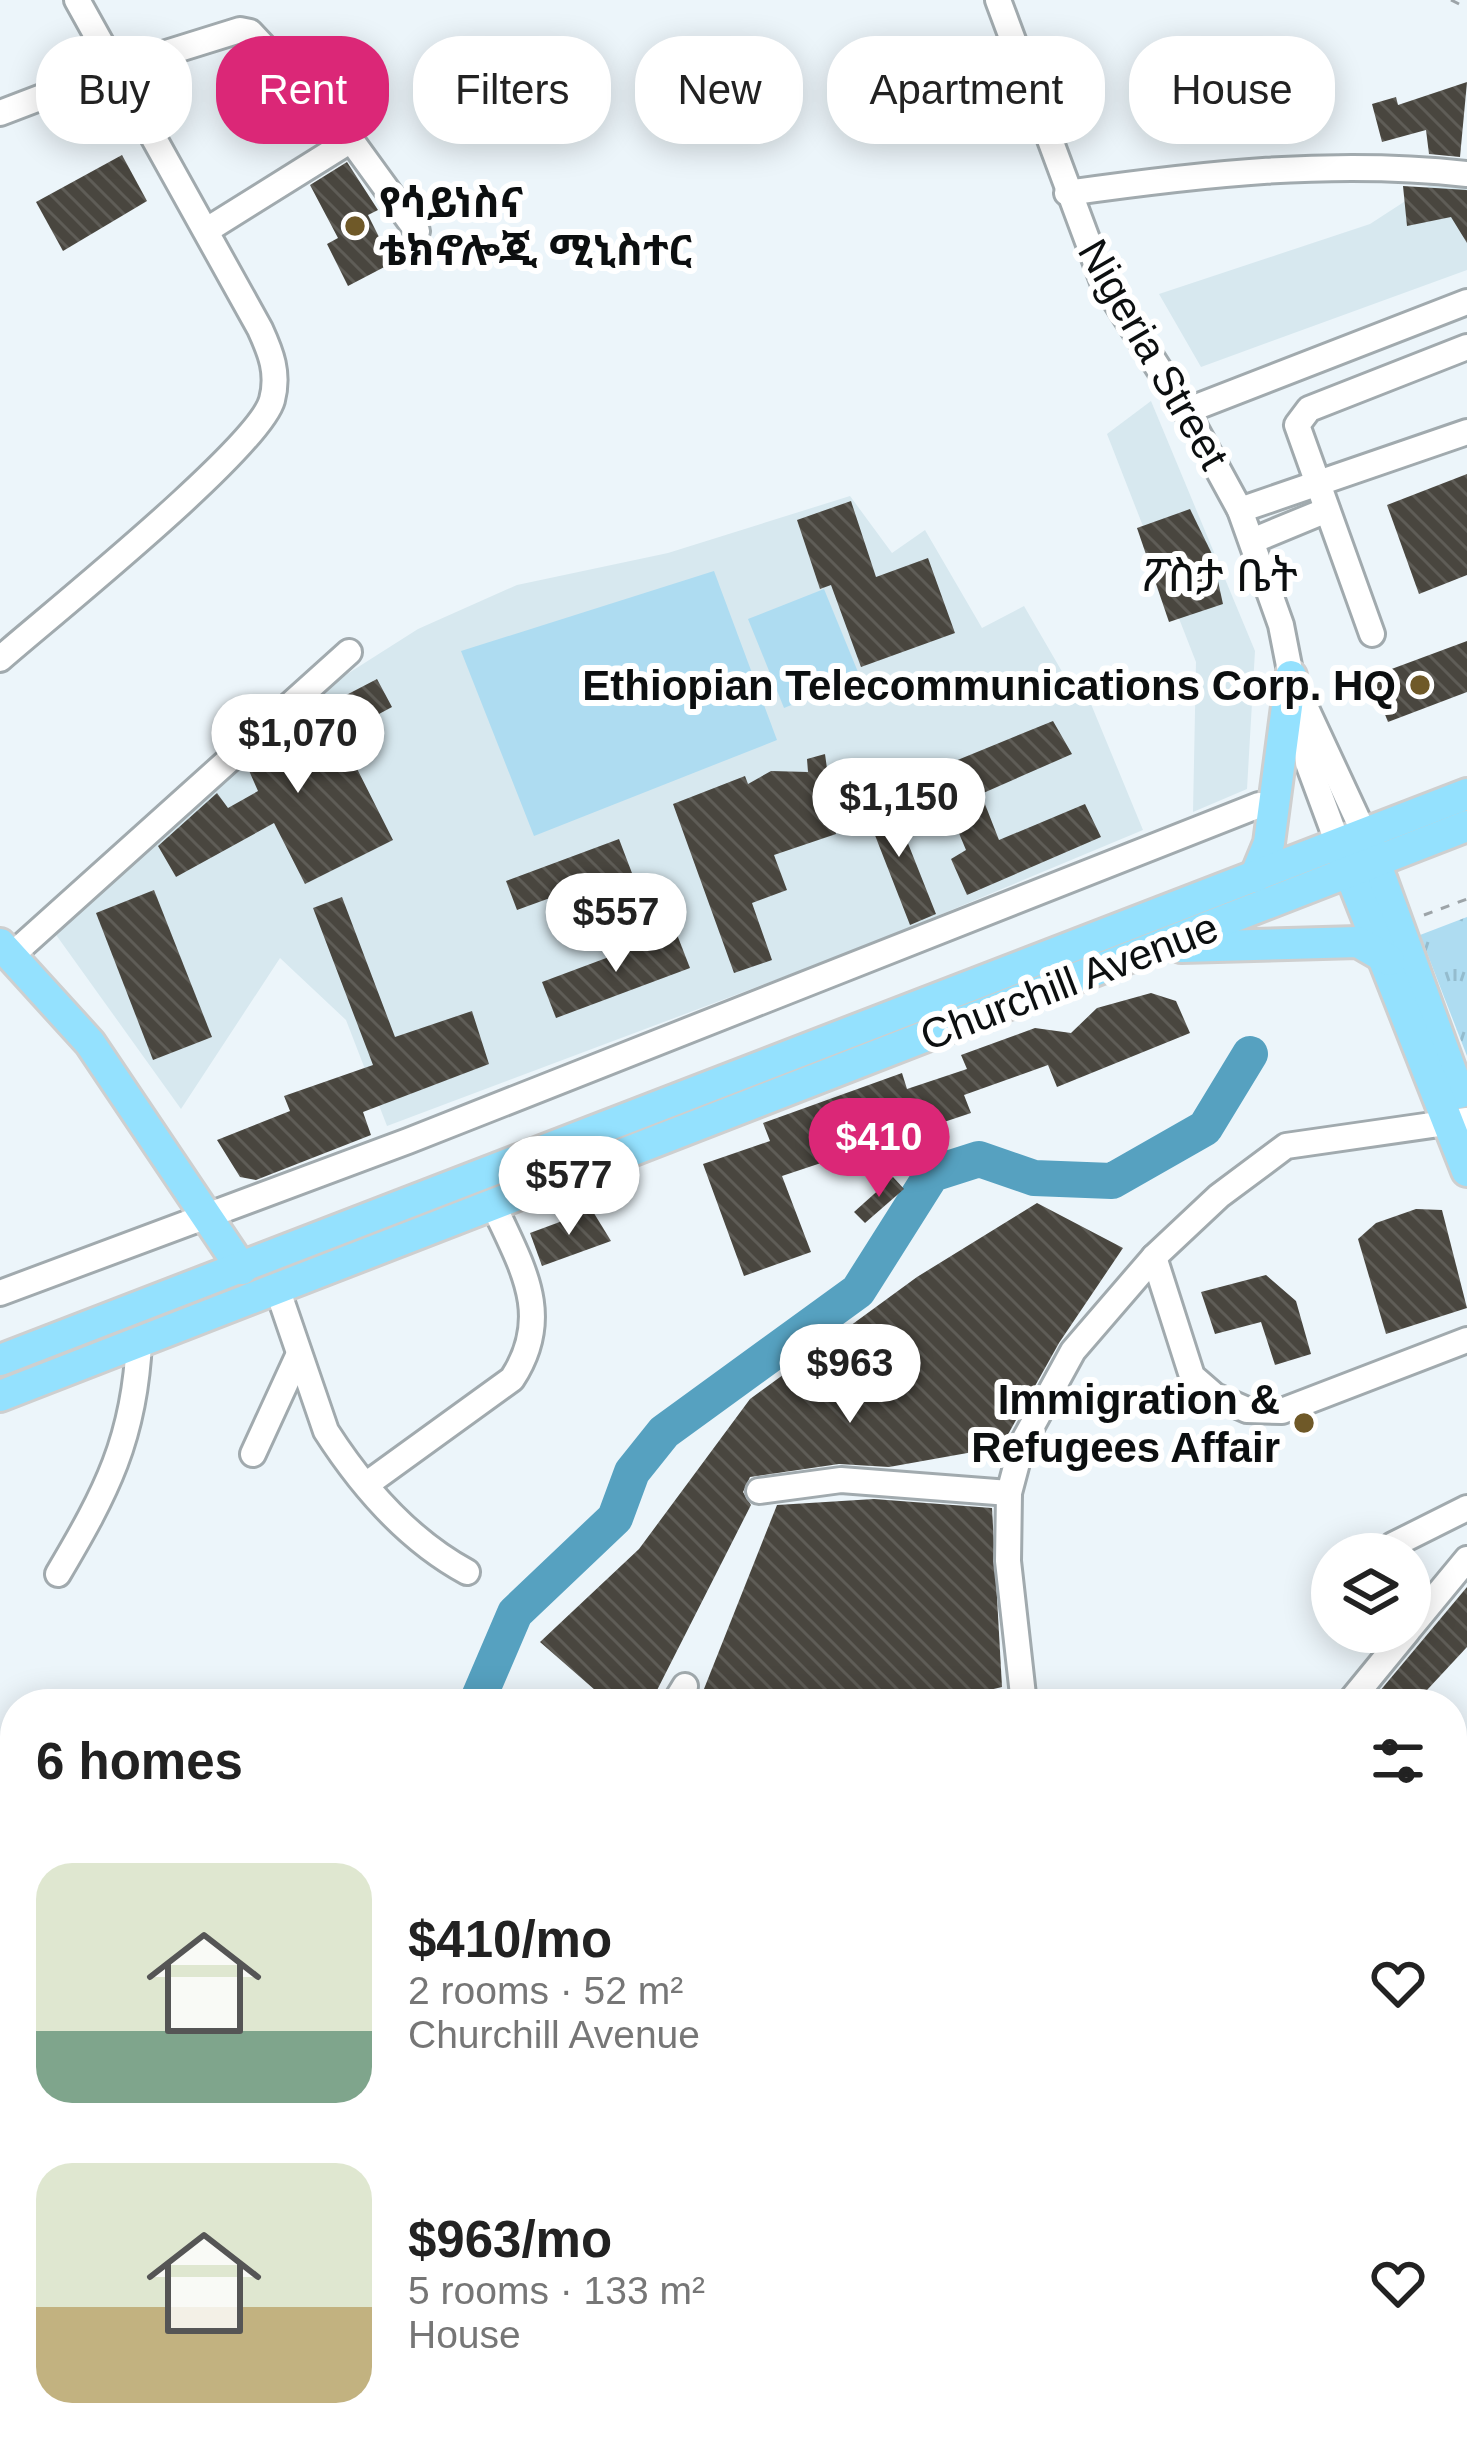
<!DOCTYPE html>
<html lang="en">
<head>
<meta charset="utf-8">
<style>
  :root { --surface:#fff; --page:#f6f6f6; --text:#222; --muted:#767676; --accent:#db2777 }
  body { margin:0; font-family:Helvetica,"Noto Sans Ethiopic",sans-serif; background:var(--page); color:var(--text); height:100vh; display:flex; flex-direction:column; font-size:45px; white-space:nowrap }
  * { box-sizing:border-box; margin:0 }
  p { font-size:39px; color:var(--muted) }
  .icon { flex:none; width:66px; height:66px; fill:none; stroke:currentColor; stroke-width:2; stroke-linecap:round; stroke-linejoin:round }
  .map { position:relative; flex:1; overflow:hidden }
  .sheet { position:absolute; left:0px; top:1689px; width:1467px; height:771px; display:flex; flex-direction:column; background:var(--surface); border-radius:48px 48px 0 0; box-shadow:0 6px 30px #0003 }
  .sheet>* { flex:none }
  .guide { position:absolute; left:36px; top:36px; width:1395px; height:108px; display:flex; gap:24px }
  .tools { position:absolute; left:1311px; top:1533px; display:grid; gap:24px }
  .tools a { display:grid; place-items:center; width:120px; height:120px; border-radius:50%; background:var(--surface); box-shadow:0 6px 30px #0003; font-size:60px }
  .price { position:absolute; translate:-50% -102px; padding:0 27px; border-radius:42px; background:#fff; color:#222; font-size:39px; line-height:78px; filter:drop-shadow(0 3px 6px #0008) }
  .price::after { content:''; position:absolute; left:50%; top:72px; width:36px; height:27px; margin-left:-18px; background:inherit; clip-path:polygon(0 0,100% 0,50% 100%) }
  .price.current { background:var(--accent); color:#fff }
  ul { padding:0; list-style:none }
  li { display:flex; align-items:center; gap:36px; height:300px; padding:0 36px }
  li span { display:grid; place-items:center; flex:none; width:336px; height:240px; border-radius:36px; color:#555 }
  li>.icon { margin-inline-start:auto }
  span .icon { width:144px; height:144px; fill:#fffc; stroke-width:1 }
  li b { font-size:51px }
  h2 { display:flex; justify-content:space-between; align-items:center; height:144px; padding:0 36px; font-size:51px }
  .chip { padding:0 42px; border-radius:48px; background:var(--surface); box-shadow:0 6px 30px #0003; font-size:42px; line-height:108px }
  .chip.current { background:var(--accent); color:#fff }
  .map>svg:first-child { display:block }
  .built { fill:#d7e8ef }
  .green { fill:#aedcf1 }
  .forest { fill:url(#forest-firs) }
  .park { fill:url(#park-tufts) }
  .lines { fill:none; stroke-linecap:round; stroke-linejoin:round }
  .river { stroke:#56a1c0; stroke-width:36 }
  .building { fill:url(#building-back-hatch) }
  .minor-casing { stroke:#a1aaae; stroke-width:30 }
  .major-casing { stroke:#cecfcf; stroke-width:36 }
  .path { stroke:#9da4a8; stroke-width:3; stroke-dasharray:9 9; stroke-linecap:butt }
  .minor { stroke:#fff; stroke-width:24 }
  .major { stroke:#94e1fe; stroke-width:30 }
  .poi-dot { fill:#6f5928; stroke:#fff; stroke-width:4.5 }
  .labels { text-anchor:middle; stroke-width:12; stroke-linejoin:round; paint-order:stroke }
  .poi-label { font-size:42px; font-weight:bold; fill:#0c0f10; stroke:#fff; text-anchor:end }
  .street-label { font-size:42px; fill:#0c0f10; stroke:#fff }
  .neighbourhood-label { font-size:45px; fill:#0c0f10; stroke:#fff }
</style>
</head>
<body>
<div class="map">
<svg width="1467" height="2458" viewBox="0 0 1467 2458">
  <defs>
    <pattern id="forest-firs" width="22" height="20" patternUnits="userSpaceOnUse" patternTransform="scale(3)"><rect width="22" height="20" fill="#aedcf1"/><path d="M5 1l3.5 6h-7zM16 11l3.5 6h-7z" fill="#94bcce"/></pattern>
    <pattern id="park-tufts" width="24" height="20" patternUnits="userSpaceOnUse" patternTransform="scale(3)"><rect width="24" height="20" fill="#aedcf1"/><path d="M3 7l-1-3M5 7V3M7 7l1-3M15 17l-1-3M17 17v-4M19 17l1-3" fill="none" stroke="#94bcce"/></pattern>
    <pattern id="building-back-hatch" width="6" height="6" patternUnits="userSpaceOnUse" patternTransform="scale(3)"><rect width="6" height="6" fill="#49463f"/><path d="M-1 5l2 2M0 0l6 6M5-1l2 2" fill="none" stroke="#5f5d57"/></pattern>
  </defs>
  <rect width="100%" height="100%" fill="#ecf5fa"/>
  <!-- built -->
  <g class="built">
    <polygon points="1467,161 1467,270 1201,367 1159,294 1370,224"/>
    <polygon points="1151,401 1255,651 1247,789 1193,812 1196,662 1107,434"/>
    <polygon points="850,496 892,553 925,530 982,628 1024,606 1075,694 1086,692 1143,830 858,949 387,1126 346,1020 280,958 181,1109 54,932 322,690 418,629 517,585 668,553"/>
  </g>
  <!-- green -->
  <g class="green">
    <polygon points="714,571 777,740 534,836 461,651"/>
    <polygon points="824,589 860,677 784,708 748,619"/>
  </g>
  <!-- forest -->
  <polygon class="forest" points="466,2445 716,2445 708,2458 481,2458"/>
  <!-- park -->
  <polygon class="park" points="1467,917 1467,1056 1420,935"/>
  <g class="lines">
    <!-- river -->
    <g class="river">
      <polyline points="476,1704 515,1613 615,1518 632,1472 664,1432 858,1291 932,1174 979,1159 1034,1178 1112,1181 1205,1128 1250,1054"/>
      <polyline points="0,2187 15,2181"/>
    </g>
  </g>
  <!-- building -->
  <g class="building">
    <polygon points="1467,82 1460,157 1429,154 1426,130 1382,142 1372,104 1396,97 1398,105"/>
    <polygon points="122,155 147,201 63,251 36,202"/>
    <polygon points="347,162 378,210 368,215 392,263 348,286 327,244 338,238 310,185"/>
    <polygon points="1403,186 1467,190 1467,243 1451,217 1407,226"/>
    <polygon points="1467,474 1467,575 1419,594 1387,505"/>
    <polygon points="851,501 876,577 928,558 955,633 861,667 831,585 820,589 797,520"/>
    <polygon points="1190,509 1212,554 1223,604 1169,622 1137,528"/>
    <polygon points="1467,641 1467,692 1388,722 1370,677"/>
    <polygon points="377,679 392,707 340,735 393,840 305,884 274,823 176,877 158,846 217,793 228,808 258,791 247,766 325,696 329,704"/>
    <polygon points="1053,721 1072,754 981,794 999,840 1085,804 1101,837 967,895 951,859 966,850 948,807 931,815 916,777"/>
    <polygon points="825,754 836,834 774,855 787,890 752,903 772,960 734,973 673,804 745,776 748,784 771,771 808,772 807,759"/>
    <polygon points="880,794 886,806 892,803 936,914 910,925 862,802"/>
    <polygon points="619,839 635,881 610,890 605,878 517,910 506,881"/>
    <polygon points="154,890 212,1037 153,1060 96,913"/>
    <polygon points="342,897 395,1037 472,1011 489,1064 363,1112 371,1135 256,1180 240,1177 217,1140 290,1111 284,1096 373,1065 313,908"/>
    <polygon points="676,932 690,968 556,1018 542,982"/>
    <polygon points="1151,993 1176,1001 1190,1033 1057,1087 1048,1065 964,1095 971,1113 782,1176 811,1252 744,1276 703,1164 770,1141 763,1123 902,1073 907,1089 967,1069 961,1055 1035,1028 1071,1033 1097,1008"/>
    <polygon points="893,1177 904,1189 865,1223 854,1212"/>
    <polygon points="1037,1203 1123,1248 1059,1343 1001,1447 889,1467 839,1464 750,1477 743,1492 751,1505 650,1704 611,1704 540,1642 639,1549 750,1399 917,1277"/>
    <polygon points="1416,1209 1442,1210 1467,1308 1386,1334 1358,1239 1376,1223"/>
    <polygon points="592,1210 611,1241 542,1266 530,1233"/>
    <polygon points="1266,1275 1296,1301 1311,1354 1275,1365 1261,1322 1215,1334 1201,1292"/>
    <polygon points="874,1499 992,1508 1002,1687 931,1704 698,1704 777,1505"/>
    <polygon points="1467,1587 1467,1647 1414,1704 1369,1704"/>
    <polygon points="1452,1833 1467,1833 1467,2060 1452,2054"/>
    <polygon points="1452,2328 1467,2352 1467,2416 1452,2431"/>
    <polygon points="1452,2435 1467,2441 1467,2458 1452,2458"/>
  </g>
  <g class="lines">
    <!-- minor casing -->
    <g class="minor-casing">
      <g id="minor">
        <polyline points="998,0 1103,282 1186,411 1240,510 1281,625 1291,676 1364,833"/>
        <polyline points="0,113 118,68 240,30 250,32 351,140 417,231"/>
        <path d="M1067,193c135,-19 264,-34 400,-19"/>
        <polyline points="207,230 351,140"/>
        <polyline points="1186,411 1467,302"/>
        <polyline points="1240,510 1467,432"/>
        <polyline points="1252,541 1327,510"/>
        <polyline points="1372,634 1297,425 1309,409 1467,347"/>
        <path d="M0,659c49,-43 259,-211 272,-259 7,-27 -1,-47 -12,-71l-183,-329"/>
        <polyline points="1304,718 1308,763 1338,844"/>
        <polyline points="12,955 349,652"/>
        <polyline points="1154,1257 1192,1376 1215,1396 1247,1410 1282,1411 1467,1340"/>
        <path d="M278,1291l48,140c36,56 82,109 141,141"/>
        <polyline points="0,1293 408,1141 1259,805"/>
        <polyline points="253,1454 298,1356"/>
        <path d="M367,1484l145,-105c42,-64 9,-113 -18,-173"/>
        <polyline points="759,1491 841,1480 1009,1493"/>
        <polyline points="1393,1545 1467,1508"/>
        <path d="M58,1574c48,-81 77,-136 81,-233"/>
        <polyline points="1410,1628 1467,1559"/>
        <polyline points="674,1704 685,1686"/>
        <polyline points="1024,1704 1008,1561 1009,1493 1022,1444 1073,1351 1154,1257 1219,1196 1286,1146 1467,1120"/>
        <polyline points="1348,1704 1407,1632"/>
        <polyline points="0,1983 6,1978 15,1940"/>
        <polyline points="1452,2117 1467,2122"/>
        <polyline points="0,2445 15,2434"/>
        <polyline points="397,2445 440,2458"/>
        <polyline points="967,2445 996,2458"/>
        <polyline points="322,2458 323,2445"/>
        <polyline points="744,2458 753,2445"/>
        <polyline points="1281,2458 1281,2445"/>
      </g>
    </g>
    <!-- major casing -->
    <g class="major-casing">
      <g id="major">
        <polyline points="1369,845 1459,1093"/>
        <polyline points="1342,853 1467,1171"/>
        <polyline points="1255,877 1269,843 1291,676"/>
        <polyline points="0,944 90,1043 242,1269"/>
        <polyline points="1181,947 1358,942 1389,960"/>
        <polyline points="0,1360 1467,794"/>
        <polyline points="0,1396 1467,826"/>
      </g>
    </g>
    <!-- path -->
    <g class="path">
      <polyline points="1451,0 1467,8"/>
      <polyline points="1424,915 1467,899"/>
    </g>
    <!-- minor -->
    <use href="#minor" class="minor"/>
    <!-- major -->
    <use href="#major" class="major"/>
  </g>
  <!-- markers -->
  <g class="poi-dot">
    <circle cx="355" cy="226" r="12"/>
    <circle cx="1420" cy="685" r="12"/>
    <circle cx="1304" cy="1423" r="12"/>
  </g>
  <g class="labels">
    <!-- poi labels -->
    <g class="poi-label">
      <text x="379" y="217" text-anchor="start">የሳይነስና<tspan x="379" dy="48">ቴክኖሎጂ ሚኒስተር</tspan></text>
      <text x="1396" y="700">Ethiopian Telecommunications Corp. HQ</text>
      <text x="1280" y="1414">Immigration &amp;<tspan x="1280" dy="48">Refugees Affair</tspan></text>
    </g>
    <!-- street labels -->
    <g class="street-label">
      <text transform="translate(1154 354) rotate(60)" y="15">Nigeria Street</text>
      <text transform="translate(1069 981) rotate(-21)" y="15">Churchill Avenue</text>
    </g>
    <!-- neighbourhood labels -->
    <g class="neighbourhood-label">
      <text x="1220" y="591">ፖስታ ቤት</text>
    </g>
  </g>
</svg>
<div class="tools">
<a><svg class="icon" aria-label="layers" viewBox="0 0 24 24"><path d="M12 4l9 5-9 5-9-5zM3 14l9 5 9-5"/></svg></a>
</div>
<b class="price" style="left:298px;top:796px">$1,070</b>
<b class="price" style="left:899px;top:860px">$1,150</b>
<b class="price" style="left:616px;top:975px">$557</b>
<b class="price current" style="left:879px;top:1200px">$410</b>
<b class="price" style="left:569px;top:1238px">$577</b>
<b class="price" style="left:850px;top:1426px">$963</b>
<div class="guide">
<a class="chip">Buy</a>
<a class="chip current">Rent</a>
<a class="chip">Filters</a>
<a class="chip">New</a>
<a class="chip">Apartment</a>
<a class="chip">House</a>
</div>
<section class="sheet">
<h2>6 homes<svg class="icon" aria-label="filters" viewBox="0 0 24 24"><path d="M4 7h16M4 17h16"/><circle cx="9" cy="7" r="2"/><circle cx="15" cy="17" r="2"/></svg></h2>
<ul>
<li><span style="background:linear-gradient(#dfe7d0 70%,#7fa58c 0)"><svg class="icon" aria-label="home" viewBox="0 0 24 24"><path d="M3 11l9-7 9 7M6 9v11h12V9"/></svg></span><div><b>$410/mo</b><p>2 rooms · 52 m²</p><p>Churchill Avenue</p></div><svg class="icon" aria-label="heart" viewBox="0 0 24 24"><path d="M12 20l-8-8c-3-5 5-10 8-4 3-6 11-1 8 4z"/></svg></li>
<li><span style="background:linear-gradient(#dfe7d0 60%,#c2b280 0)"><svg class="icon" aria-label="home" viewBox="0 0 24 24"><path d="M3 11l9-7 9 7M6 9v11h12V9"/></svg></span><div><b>$963/mo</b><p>5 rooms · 133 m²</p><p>House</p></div><svg class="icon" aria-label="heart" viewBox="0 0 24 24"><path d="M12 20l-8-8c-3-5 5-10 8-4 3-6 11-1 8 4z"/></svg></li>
</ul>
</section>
</div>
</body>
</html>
